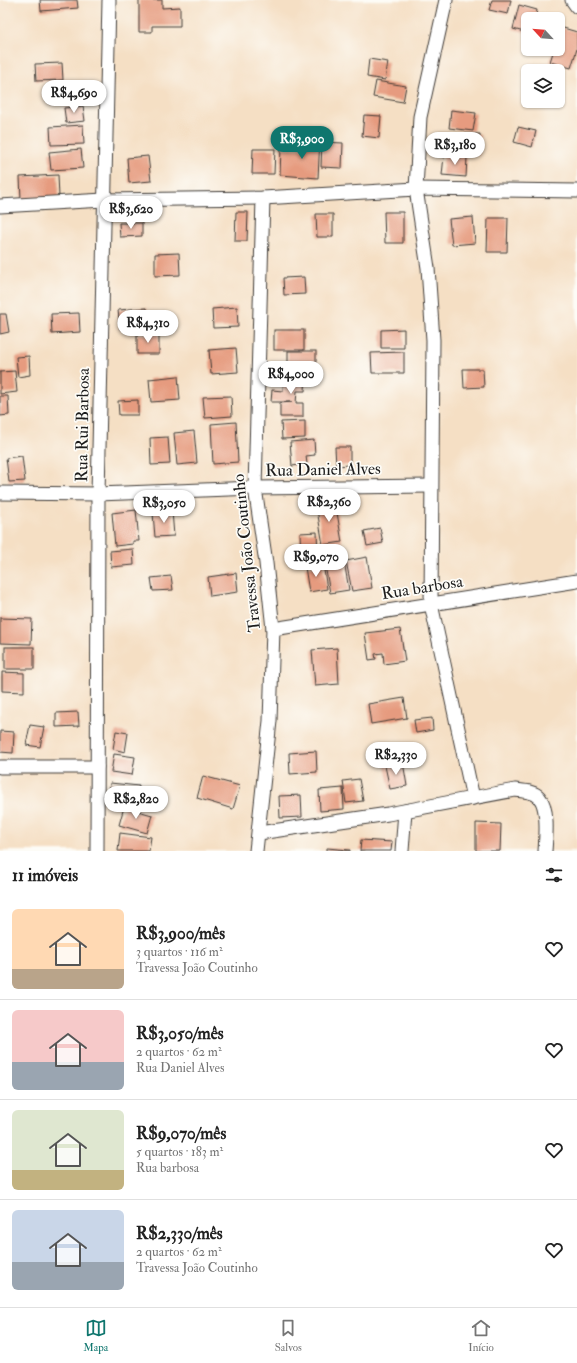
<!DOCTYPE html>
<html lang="pt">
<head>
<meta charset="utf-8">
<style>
  :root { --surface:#fff; --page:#f6f6f6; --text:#222; --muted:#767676; --line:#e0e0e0; --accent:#0f766e }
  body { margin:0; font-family:"IM FELL Double Pica",serif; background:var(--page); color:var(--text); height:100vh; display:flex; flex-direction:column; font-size:15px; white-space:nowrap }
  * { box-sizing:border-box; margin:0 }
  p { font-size:13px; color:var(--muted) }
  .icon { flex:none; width:22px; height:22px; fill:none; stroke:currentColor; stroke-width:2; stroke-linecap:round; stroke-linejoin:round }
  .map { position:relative; height:851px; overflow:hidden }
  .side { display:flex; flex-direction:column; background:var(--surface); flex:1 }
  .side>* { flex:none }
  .needle { width:26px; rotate:296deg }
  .fabs { position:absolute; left:521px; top:12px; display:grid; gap:8px }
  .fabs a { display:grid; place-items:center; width:44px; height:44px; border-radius:6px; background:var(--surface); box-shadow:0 1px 3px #0004; font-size:20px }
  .price { position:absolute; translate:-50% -34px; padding:0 9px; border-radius:14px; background:#fff; color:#222; font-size:13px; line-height:26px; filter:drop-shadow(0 1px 2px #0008) }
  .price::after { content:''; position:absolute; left:50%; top:24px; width:12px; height:9px; margin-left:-6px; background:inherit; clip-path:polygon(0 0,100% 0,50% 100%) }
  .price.selected { background:var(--accent); color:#fff }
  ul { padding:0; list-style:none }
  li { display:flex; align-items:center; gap:12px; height:100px; padding:0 12px }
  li+li { border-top:1px solid var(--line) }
  li span { display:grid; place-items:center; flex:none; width:112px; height:80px; border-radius:6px; color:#555 }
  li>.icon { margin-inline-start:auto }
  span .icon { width:48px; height:48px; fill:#fffc; stroke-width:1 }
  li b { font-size:17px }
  h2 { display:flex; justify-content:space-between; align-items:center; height:48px; padding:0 12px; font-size:17px }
  .dock { display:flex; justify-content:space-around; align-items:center; height:56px; border-top:1px solid var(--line); background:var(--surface); font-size:11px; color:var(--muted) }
  .dock a { display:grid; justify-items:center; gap:2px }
  .dock .selected { color:var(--accent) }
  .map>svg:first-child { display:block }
  .building { fill:#e69b7f }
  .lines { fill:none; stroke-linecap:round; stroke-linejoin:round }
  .street-casing { stroke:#3d3935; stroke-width:15 }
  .street { stroke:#fff; stroke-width:13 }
  .labels { text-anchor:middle; stroke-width:3.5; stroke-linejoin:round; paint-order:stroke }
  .street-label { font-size:17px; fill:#1c1c1c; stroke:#fdfcf7 }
</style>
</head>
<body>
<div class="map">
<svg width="577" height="851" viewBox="0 0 577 851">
  <rect width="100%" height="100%" fill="#fdfcf7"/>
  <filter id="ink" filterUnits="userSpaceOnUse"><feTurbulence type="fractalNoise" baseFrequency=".025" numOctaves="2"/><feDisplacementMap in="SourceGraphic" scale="8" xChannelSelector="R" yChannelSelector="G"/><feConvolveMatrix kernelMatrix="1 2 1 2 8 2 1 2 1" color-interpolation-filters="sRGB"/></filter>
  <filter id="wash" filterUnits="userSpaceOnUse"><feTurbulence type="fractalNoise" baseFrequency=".012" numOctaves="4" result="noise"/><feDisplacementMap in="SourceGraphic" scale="16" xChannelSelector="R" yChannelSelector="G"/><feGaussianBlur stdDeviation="0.9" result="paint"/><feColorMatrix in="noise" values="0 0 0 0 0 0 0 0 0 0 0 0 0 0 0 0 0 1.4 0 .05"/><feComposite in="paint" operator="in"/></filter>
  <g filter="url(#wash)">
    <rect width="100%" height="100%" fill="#f5dfc4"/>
    <g id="blocks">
      <!-- building -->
      <g class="building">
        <polygon points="40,0 77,0 78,8 41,11"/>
        <polygon points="139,0 162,0 162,8 180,7 180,26 152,26 152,32 139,32"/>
        <polygon points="492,0 511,0 508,14 489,10"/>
        <polygon points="519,5 537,10 535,19 528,19 528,33 513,29"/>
        <polygon points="560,27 577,32 577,49 571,68 550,62 554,49 558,49 558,35"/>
        <polygon points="369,59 388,62 385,80 367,77"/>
        <polygon points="62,63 63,80 36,81 35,64"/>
        <polygon points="376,81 406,86 403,102 373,97"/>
        <polygon points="77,83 79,101 50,104 48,86"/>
        <polygon points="83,106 85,121 66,123 64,108"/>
        <polygon points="451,110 476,113 473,131 449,128"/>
        <polygon points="364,115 381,116 379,138 362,136"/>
        <polygon points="83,125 84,144 51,145 50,127"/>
        <polygon points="518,127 536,131 532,147 514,142"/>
        <polygon points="448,133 480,134 479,155 447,154"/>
        <polygon points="305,137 320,138 318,178 280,175 281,148 304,149"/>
        <polygon points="322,142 343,143 342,168 321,167"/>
        <polygon points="81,149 83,168 51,170 49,152"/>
        <polygon points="253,149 275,149 274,174 252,174"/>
        <polygon points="148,156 151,181 129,183 127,158"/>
        <polygon points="444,156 467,157 466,177 442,175"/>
        <polygon points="58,175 59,197 21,199 20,177"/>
        <polygon points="236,212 248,212 247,241 235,241"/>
        <polygon points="384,212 403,212 403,243 385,243"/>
        <polygon points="316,214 333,214 333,237 317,237"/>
        <polygon points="473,217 475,243 452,245 449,219"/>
        <polygon points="488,218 508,218 507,252 487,252"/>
        <polygon points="119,223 142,223 142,236 120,237"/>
        <polygon points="179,253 180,275 155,276 155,254"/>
        <polygon points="304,277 305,294 284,295 283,278"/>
        <polygon points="237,307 238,327 213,328 212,309"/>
        <polygon points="147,308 148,326 120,329 118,310"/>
        <polygon points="79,313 80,332 52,334 51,314"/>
        <polygon points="0,314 6,314 9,332 0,334"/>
        <polygon points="404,329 404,348 381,348 381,330"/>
        <rect x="274" y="330" width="30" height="20"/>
        <rect x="137" y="334" width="22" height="20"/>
        <polygon points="236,348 238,372 211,374 209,350"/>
        <rect x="288" y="351" width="28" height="20"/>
        <polygon points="404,352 404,373 372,373 371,353"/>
        <polygon points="29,356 30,375 18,377 16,357"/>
        <polygon points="463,369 483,369 484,387 464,388"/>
        <polygon points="15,371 17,392 0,394 0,372"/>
        <polygon points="284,372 306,373 305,391 297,391 296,403 303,403 303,417 280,417 280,403 292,402 271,402 272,390 283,391"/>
        <polygon points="178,376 180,400 151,402 149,379"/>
        <polygon points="0,396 8,396 9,415 0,416"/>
        <polygon points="231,396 232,416 205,418 203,397"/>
        <polygon points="138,400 138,415 119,415 118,401"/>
        <polygon points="305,421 305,438 282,439 281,422"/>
        <polygon points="236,422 238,462 213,464 211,424"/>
        <polygon points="194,431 197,463 177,465 174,433"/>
        <polygon points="168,437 170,464 151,465 150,438"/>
        <polygon points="314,440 315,455 306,456 307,464 292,466 290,442"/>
        <polygon points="335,447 350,447 350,465 336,466"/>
        <polygon points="22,456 25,481 9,482 6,458"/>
        <polygon points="335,501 342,542 323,545 316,504"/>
        <polygon points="136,510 139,541 133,541 133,544 115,546 112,513"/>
        <polygon points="172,511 174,536 155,537 153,513"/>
        <polygon points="380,528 383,543 367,546 364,531"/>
        <polygon points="317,532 318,557 301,558 300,533"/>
        <polygon points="133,549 134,565 111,567 110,551"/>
        <polygon points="367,557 372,588 352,591 346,561"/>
        <polygon points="344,561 349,590 330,593 325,565"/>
        <polygon points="323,564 327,589 309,592 305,567"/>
        <polygon points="236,573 238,592 210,596 208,577"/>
        <polygon points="171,576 173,590 153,591 151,578"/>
        <polygon points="0,618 32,619 31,644 0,643"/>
        <polygon points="400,629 405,661 384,664 383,653 375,654 376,659 369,660 365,633"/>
        <rect x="5" y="647" width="29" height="22"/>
        <polygon points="337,648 339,684 315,686 312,650"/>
        <polygon points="2,672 24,673 24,692 2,691"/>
        <polygon points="404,698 407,718 371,724 368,704"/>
        <polygon points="78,712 79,726 56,727 56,713"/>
        <polygon points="432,718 433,730 416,733 414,720"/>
        <polygon points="30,725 44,727 40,747 26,745"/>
        <polygon points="0,731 14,732 13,753 0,752"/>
        <polygon points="116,731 128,733 125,752 113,749"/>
        <polygon points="316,751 317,772 290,774 289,753"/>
        <polygon points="114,754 135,757 132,775 111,772"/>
        <polygon points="403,762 407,786 390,789 385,766"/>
        <polygon points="203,776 240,786 233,809 197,798"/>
        <polygon points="359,779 363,801 346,803 343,781"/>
        <polygon points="110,783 139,786 137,802 109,799"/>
        <polygon points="343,788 344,809 320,811 319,790"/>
        <polygon points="301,795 302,817 280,818 279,796"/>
        <polygon points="124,807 152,815 147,833 119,825"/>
        <polygon points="476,823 501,824 500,851 476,851"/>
        <polygon points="120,833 151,837 149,851 118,851"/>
        <polygon points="361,840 392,842 391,851 360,851"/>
        <polygon points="327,848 350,850 350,851 327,851"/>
      </g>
    </g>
  </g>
  <g filter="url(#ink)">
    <use href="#blocks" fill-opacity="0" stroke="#3d3935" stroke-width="1"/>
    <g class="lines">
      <!-- street casing -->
      <g class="street-casing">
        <g id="street">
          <polyline points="446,0 420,117 416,189 428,268 433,340 431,604 473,798"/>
          <polyline points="572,0 577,7"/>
          <polyline points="0,206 104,200 263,198 416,189 577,191"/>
          <polyline points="0,493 98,494 255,488 431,486"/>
          <polyline points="273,629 577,581"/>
          <polyline points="0,767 97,767"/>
          <path d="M259,833l129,-19 127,-24c7,1 19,1 24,7 10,11 7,40 6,54"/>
          <polyline points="97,851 98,494 109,0"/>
          <polyline points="256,851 270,721 273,629 266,563 255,488 263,198"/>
          <polyline points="402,851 405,811"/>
        </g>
      </g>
      <!-- street -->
      <use href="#street" class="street"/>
    </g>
  </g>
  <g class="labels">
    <!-- street labels -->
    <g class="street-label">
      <text transform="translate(82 425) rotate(-89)" y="6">Rua Rui Barbosa</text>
      <text transform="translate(323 469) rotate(-1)" y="6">Rua Daniel Alves</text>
      <text transform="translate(246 553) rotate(-96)" y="6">Travessa João Coutinho</text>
      <text transform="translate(422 587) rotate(-9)" y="6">Rua barbosa</text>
    </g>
  </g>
</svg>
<div class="fabs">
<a><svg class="needle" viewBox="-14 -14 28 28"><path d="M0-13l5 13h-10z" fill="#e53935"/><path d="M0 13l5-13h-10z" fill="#767676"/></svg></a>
<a><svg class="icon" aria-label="layers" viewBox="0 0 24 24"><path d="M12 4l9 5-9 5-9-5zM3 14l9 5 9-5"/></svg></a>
</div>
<b class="price" style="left:74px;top:114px">R$4,690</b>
<b class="price selected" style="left:302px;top:160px">R$3,900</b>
<b class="price" style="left:455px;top:166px">R$3,180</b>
<b class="price" style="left:131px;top:230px">R$3,620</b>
<b class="price" style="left:148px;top:344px">R$4,310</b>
<b class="price" style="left:291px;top:395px">R$4,000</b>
<b class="price" style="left:329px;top:523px">R$2,360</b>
<b class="price" style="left:164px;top:524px">R$3,050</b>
<b class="price" style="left:316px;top:578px">R$9,070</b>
<b class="price" style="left:396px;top:776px">R$2,330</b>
<b class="price" style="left:136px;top:820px">R$2,820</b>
</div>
<section class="side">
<h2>11 imóveis<svg class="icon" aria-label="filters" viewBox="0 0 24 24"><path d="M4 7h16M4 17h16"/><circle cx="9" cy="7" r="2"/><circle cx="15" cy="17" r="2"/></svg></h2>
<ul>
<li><span style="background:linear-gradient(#ffd9b3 75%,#b9a48a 0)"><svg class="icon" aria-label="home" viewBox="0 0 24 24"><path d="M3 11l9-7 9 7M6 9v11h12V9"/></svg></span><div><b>R$3,900/mês</b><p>3 quartos · 116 m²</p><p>Travessa João Coutinho</p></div><svg class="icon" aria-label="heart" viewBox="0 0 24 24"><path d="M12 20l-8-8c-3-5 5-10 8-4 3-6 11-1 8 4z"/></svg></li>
<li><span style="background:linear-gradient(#f6c9c9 65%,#9aa5b1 0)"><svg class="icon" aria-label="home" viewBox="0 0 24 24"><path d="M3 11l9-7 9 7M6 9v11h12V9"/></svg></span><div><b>R$3,050/mês</b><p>2 quartos · 62 m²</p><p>Rua Daniel Alves</p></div><svg class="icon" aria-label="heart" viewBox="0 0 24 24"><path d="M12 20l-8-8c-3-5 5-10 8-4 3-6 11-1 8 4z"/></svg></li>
<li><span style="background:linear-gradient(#dfe7d0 75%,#c2b280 0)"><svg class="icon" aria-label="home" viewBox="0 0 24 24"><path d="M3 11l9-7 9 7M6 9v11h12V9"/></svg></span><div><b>R$9,070/mês</b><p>5 quartos · 183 m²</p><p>Rua barbosa</p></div><svg class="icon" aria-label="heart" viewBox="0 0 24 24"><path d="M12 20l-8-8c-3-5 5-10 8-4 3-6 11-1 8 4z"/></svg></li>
<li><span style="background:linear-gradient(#c9d6e8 65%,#9aa5b1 0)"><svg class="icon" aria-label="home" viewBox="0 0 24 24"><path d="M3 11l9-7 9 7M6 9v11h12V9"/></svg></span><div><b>R$2,330/mês</b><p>2 quartos · 62 m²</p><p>Travessa João Coutinho</p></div><svg class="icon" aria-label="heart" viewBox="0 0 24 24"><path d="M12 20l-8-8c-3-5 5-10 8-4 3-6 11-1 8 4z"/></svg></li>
</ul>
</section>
<nav class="dock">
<a class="selected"><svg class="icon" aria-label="map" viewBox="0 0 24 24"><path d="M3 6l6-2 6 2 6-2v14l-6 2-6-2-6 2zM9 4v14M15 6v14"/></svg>Mapa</a>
<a><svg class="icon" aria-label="saved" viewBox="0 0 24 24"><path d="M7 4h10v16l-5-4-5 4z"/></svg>Salvos</a>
<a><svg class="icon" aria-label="home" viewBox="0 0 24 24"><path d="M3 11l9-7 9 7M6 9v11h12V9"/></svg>Início</a>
</nav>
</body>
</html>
